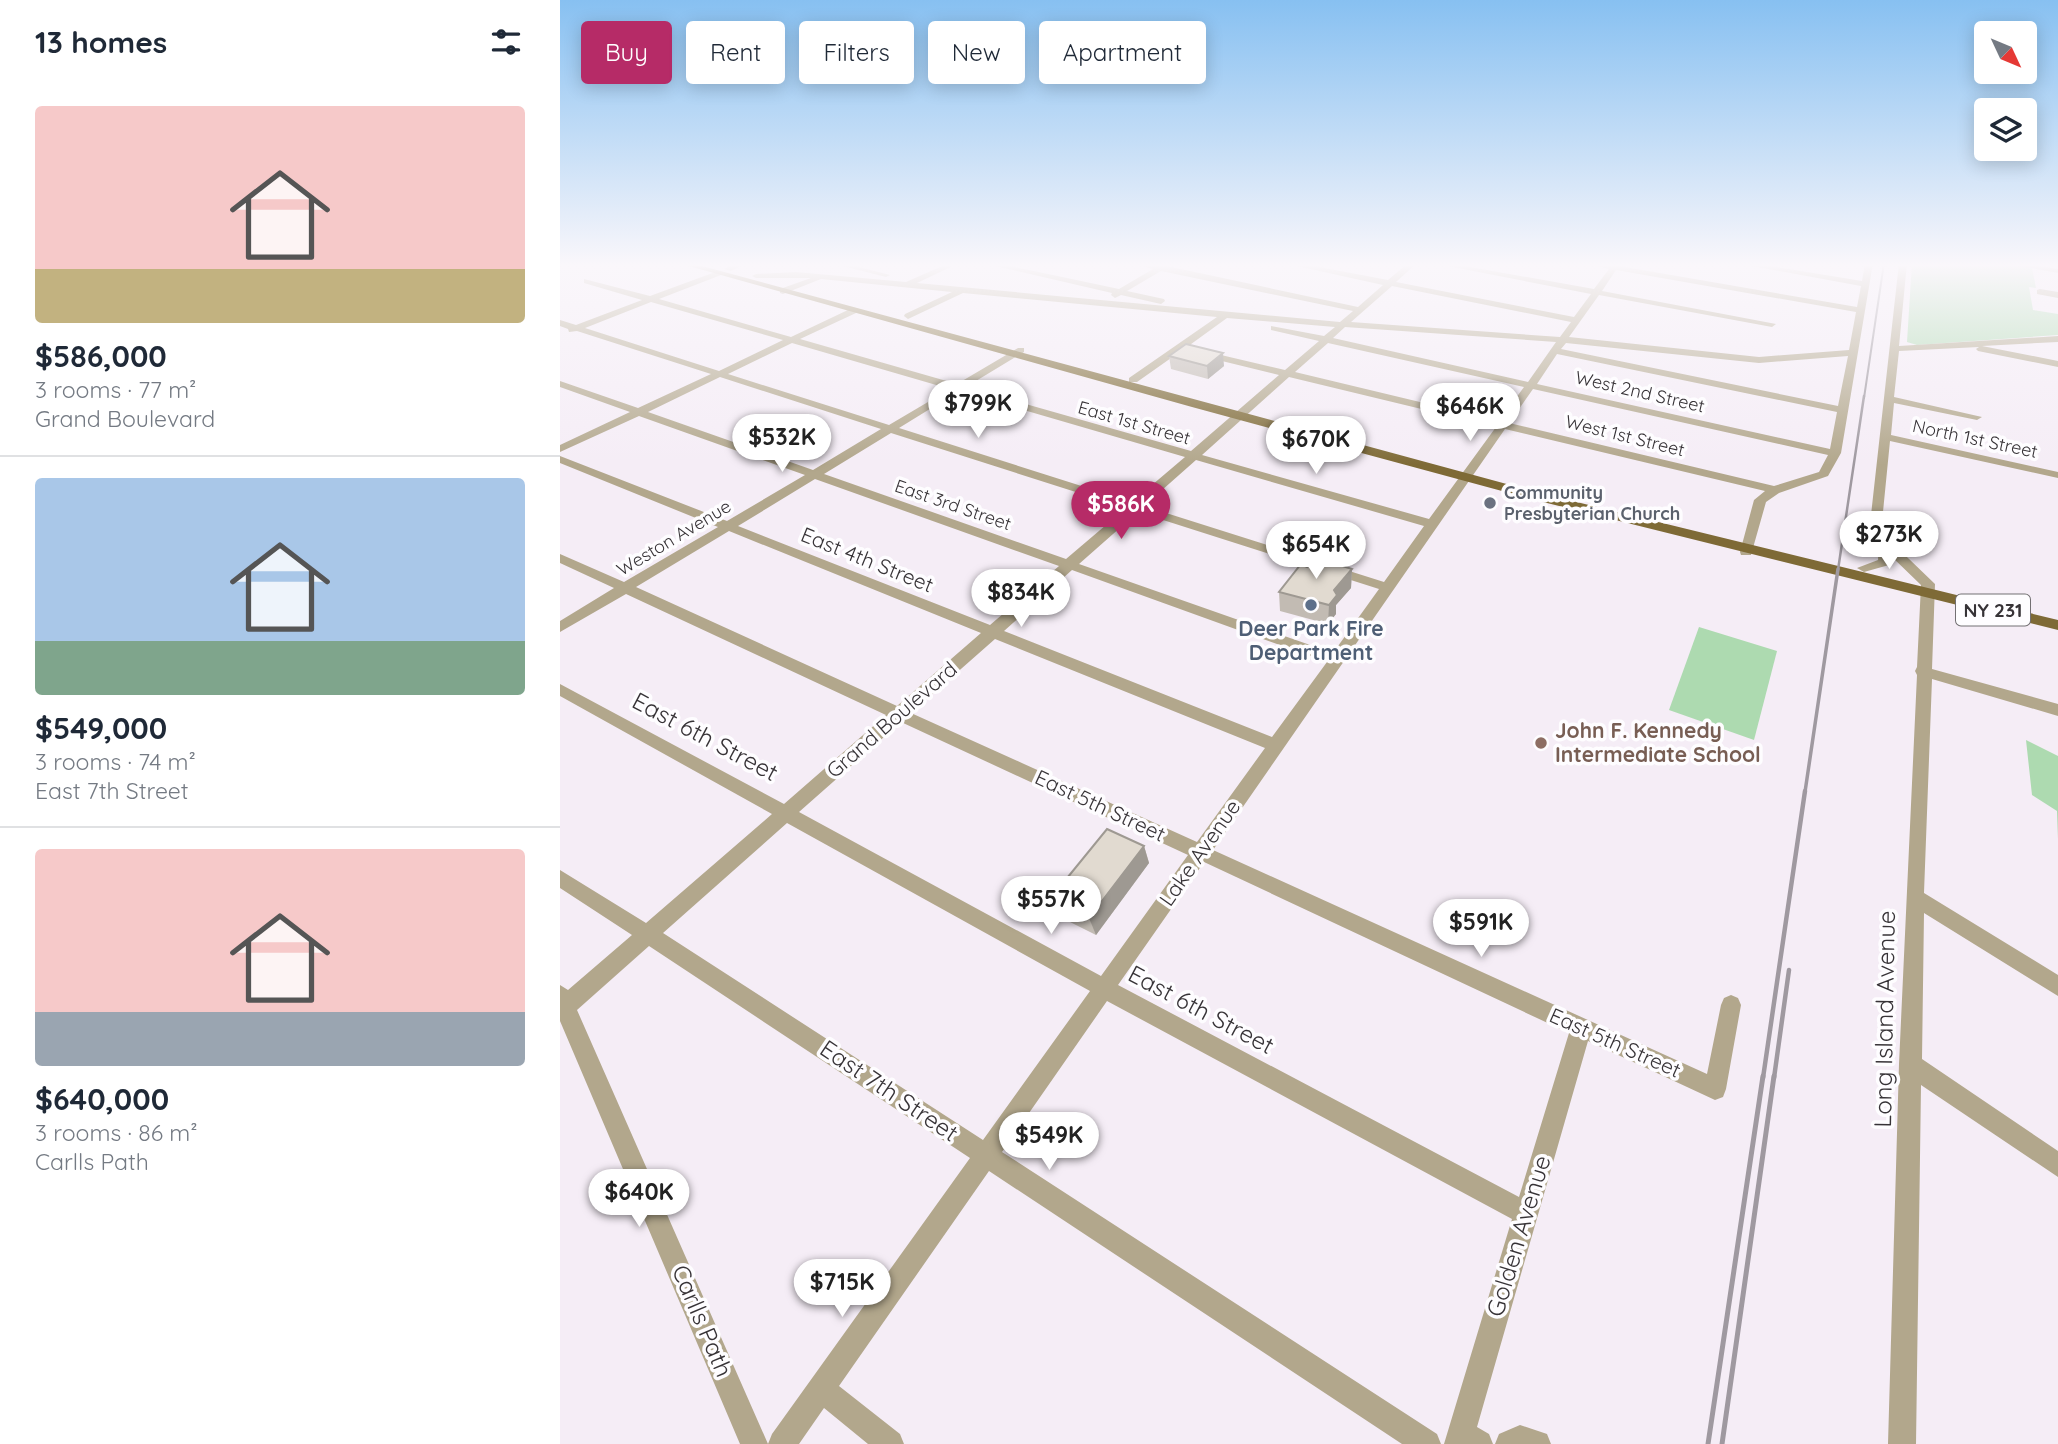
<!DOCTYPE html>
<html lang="en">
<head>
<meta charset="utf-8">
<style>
  :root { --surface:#fff; --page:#f2f2f3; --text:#1f2937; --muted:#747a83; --line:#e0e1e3; --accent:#b62b67 }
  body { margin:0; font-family:Quicksand,sans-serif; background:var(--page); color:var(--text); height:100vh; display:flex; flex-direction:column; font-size:26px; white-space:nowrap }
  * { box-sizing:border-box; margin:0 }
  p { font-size:23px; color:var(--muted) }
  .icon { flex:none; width:38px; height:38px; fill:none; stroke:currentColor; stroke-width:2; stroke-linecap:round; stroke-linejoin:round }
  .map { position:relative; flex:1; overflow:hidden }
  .details { display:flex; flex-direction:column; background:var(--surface); width:560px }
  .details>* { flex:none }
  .hud { position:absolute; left:21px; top:21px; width:665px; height:63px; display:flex; gap:14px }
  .needle { width:46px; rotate:134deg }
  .buttons { position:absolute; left:1414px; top:21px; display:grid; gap:14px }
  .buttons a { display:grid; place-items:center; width:63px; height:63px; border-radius:7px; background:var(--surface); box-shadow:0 4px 18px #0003; font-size:35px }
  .price { position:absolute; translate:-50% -60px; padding:0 16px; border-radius:24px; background:#fff; color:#222; font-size:23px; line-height:46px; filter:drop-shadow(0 2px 4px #0008) }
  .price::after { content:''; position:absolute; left:50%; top:42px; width:21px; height:16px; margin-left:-10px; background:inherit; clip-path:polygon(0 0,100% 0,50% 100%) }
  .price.on { background:var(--accent); color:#fff }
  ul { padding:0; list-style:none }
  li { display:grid; align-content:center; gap:14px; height:371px; padding:0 35px }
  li+li { border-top:2px solid var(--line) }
  li span { display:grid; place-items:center; height:217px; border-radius:7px; color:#555 }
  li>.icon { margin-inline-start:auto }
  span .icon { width:126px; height:126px; fill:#fffc; stroke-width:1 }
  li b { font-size:30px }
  h2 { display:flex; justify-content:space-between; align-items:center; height:84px; padding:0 35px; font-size:30px }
  .pill { padding:0 24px; border-radius:7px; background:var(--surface); box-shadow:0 4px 18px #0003; font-size:24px; line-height:63px }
  .pill.on { background:var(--accent); color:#fff }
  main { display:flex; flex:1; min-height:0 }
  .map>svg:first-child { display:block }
  .green { fill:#addab0 }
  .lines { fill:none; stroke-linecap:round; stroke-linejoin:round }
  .minor { fill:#b2a78c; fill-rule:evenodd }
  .major { fill:#7e6a36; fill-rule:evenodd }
  .rail-far4 { stroke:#9f99a0; stroke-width:2 }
  .rail-far3 { stroke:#9f99a0; stroke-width:2.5 }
  .rail-far2 { stroke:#9f99a0; stroke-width:3.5 }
  .rail-far1 { stroke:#9f99a0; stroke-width:4.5 }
  .rail { stroke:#9f99a0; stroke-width:5 }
  .wall { fill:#c2bbb3 }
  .shaded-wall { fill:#9e9992 }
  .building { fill:#e1dad0; stroke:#9e9992; stroke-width:2 }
  .worship-dot { fill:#6b7280; stroke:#fefdff; stroke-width:2.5 }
  .service-dot { fill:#5c6f8a; stroke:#fefdff; stroke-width:2.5 }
  .education-dot { fill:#8d6e63; stroke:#fefdff; stroke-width:2.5 }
  .labels { text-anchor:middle; stroke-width:7; stroke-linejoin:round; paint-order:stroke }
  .far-street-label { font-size:18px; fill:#373337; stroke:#fefdff }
  .far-worship-label { font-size:18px; font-weight:bold; fill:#5b616d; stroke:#fefdff; text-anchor:start }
  .shield { fill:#fefdff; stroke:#737073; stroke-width:2 }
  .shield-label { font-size:19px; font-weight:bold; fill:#373337 }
  .street-label { font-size:21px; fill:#373337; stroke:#fefdff }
  .service-label { font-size:21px; font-weight:bold; fill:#4e5e75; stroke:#fefdff }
  .education-label { font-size:21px; font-weight:bold; fill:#785e54; stroke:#fefdff; text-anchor:start }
  .near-street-label { font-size:24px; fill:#373337; stroke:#fefdff }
</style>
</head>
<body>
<main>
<section class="details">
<h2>13 homes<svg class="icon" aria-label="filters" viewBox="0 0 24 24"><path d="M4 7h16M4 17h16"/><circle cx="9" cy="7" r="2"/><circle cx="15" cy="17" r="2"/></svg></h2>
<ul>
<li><span style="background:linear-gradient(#f6c9c9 75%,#c2b280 0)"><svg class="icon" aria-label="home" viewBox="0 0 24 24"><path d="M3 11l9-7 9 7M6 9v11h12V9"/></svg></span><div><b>$586,000</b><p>3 rooms · 77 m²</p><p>Grand Boulevard</p></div></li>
<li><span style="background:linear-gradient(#a9c7e8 75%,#7fa58c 0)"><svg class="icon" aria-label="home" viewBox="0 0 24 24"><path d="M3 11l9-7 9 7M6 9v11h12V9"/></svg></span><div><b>$549,000</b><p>3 rooms · 74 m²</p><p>East 7th Street</p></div></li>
<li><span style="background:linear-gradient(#f6c9c9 75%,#9aa5b1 0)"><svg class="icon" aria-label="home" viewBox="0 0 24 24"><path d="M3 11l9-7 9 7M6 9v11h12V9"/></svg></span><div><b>$640,000</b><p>3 rooms · 86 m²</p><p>Carlls Path</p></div></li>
</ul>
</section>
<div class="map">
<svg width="1498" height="1444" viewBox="0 0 1498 1444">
  <rect width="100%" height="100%" fill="#f5edf6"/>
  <!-- green -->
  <g class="green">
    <polygon points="1352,263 1439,263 1472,268 1476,288 1469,287 1473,310 1498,314 1498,335 1357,345 1347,342"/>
    <polygon points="1139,627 1217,651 1194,740 1109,710"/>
    <polygon points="1466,740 1498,756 1498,839 1497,811 1472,795"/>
  </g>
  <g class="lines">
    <!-- minor -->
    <g class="minor">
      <polygon points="176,263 187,263 171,271 164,269"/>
      <polygon points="271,263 284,263 330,275 326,277"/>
      <path d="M389,263h10l-42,20 423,39 13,-11 -192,-40 -34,20 37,8 1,2 -4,3 -40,-9 -6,3 -4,-3 1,-2 -130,-30h14l123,26 34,-20 -21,-6 30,2 196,42 25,-22 -100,-22h15l90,17 20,-17h9l-21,19 178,35 17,-23 -159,-31h16l146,26 15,-20 -24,-6h36l-2,3 238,41 4,-21 -126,-23h17l110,18 3,-18h8l-32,190 -13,23 -49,17 -13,9 -15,53h-10l-1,-3 14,-52 11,-9 -260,-62 -292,421 494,224 14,-69 3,-7 7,-3 7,3 3,7 -15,84 -3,8 -8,3 -127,-59 -111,386 12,7 4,10h-49l68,-225 -405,-218 -105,151 435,282 4,10h-39l-413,-273 -150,215 61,48 4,10h-36l-44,-36 -25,36h-31l4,-10 198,-276 -321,-212 -72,64 191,434h-28l-180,-423v-36l8,5 64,-55 -72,-47v-18l86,53 126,-109 -212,-118v-12l224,120 102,-89 -260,-121 -66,38v-11l54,-33 -54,-25v-9l64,28 94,-55 -158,-64v-7l167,65 78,-46 -166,-59 -79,36v-7l70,-33 -70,-25v-6l78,27 73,-34 -134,-43 -8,1 -1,-3 -8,-3v-6l16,5 66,-25 -58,-17v-4l66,17 68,-25 3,4 -62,24 132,38 59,-28h6v4l-56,26 157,45 61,-36h6v4l-58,35 225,64 88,-76 -98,-24 -44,31h-8v-4l88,-61 -254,-24 -55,26 -4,-3 1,-2 47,-22 -131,-13 -38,15 -3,-1v-4l31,-11h-55l-4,-2 4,-2 40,-2 110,10zM1056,270l240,42 -7,38 -90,7 -190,-20 30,-42 173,32 4,-3 -174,-33zM832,286l179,36 -11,15 -209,-15zM91,302l132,38 -64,31 -134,-43zM667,318l108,9 -11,9 -53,-10v4l48,11 -34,29 -98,-23zM785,327l211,15 -28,40 -195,-44zM232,343l158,46 -61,36 -161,-51zM768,343l196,44 -25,34 -204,-49zM1006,343l193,20 89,-7 -10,50 -277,-57zM997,354l280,58 -7,37 -293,-65zM160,377l161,52 -68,41 -165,-58zM729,377l207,50 -67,92 -227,-64zM973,389l295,66 -9,17 -45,14 -265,-63zM399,391l226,66 -53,45 -233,-74zM331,433l235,75 -60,51 -242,-85zM636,460l228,66 -40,56 -240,-76zM255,479l244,87 -69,59 -252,-99zM578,512l241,77 -46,64 -254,-89zM169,531l252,102 -84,73 -261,-119zM512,570l255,92 -55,75 -268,-106zM435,639l270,109 -68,94 -286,-129zM341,722l287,133 -87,121 -302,-164zM227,823l303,168 -107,149 -320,-207zM644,862l365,171 -50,164 -401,-212z"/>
      <path d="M1339,263h8l-8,83 159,-10v6l-76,4 76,15v6l-80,-16 -2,-2 3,-2 -80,4 -5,46 88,20 -5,3 -83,-17 -3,32 167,37v6l-168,-37 -9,91 54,52 -3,85 126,35v12l-126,-37 -8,214 134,82v21l-134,-83 -2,146 136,92v26l-137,-92 -5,359h-28l11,-380 18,-389 -2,-4 2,-4 4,-82 -30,-29 -2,9 -25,7 -7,-4 21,-8c1,-9 -5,-21 -9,-27z"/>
      <polygon points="1442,263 1460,263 1498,269 1498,273"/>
      <polygon points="1480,289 1498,292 1498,298 1477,294 1477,290"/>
      <polygon points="960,1425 987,1434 991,1444 935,1444 939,1434"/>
    </g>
    <!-- major -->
    <g class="major">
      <polygon points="0,263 6,263 0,266"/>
      <polygon points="118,263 131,263 984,494 1498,620 1498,630 975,500 632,407"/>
    </g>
    <!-- rail-far4 -->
    <polyline class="rail-far4" points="1304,398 1324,263"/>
    <!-- rail-far3 -->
    <polyline class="rail-far3" points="1278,570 1304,396"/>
    <!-- rail-far2 -->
    <polyline class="rail-far2" points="1245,792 1278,569"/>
    <!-- rail-far1 -->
    <g class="rail-far1">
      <polyline points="1203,1078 1245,791"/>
      <polyline points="1214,1078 1229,970"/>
    </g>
    <!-- rail -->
    <g class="rail">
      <polyline points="1148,1444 1203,1076"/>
      <polyline points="1162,1444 1214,1076"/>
    </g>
  </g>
  <!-- wall -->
  <g class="wall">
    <polygon points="609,356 664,366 648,379 611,369"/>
    <polygon points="792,569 791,588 776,605 776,614 768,624 720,611 719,592"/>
    <polygon points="584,846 589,863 536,935 498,916 490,899"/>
  </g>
  <!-- shaded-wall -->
  <g class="shaded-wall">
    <polygon points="663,353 664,366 648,379 647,366"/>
    <polygon points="792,569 791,588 776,605 776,614 768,624 769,605 774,590"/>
    <polygon points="584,846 589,863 536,935 529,918"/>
  </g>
  <!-- building -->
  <g class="building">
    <polygon points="626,344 663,353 647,366 609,356"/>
    <polygon points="754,557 792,569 774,590 777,595 769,605 719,592 741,564 747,567"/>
    <polygon points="547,829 584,846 529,918 490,899"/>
  </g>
  <!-- sky -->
  <linearGradient id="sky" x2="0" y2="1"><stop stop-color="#87c0f1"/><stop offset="0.57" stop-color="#faf7fb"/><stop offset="1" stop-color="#faf7fb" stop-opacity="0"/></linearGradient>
  <rect width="1498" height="465" fill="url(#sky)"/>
  <!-- markers -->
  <circle class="worship-dot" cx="930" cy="503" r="7"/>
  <circle class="service-dot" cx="751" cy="605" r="7"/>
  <circle class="education-dot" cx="981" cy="743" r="7"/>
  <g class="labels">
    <!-- far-street labels -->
    <g class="far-street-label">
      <text transform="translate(1080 392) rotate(13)" y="6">West 2nd Street</text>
      <text transform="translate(574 423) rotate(16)" y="6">East 1st Street</text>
      <text transform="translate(1065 436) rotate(14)" y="6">West 1st Street</text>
      <text transform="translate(1415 439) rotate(12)" y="6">North 1st Street</text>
      <text transform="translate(393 505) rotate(19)" y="6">East 3rd Street</text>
      <text transform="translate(114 538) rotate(-31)" y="6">Weston Avenue</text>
    </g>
    <!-- far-worship labels -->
    <g class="far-worship-label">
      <text x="944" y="499">Community<tspan x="944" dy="21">Presbyterian Church</tspan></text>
    </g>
    <!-- shield labels -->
    <rect class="shield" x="1396" y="594.5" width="74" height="31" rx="5"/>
    <g class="shield-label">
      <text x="1433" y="617">NY 231</text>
    </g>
    <!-- street labels -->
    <g class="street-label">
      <text transform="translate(307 560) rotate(22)" y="7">East 4th Street</text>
      <text transform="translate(332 720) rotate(-41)" y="7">Grand Boulevard</text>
      <text transform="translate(540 806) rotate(25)" y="7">East 5th Street</text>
      <text transform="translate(640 853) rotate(-55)" y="7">Lake Avenue</text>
      <text transform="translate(1055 1043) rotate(24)" y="7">East 5th Street</text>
    </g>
    <!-- service labels -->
    <g class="service-label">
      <text x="751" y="636">Deer Park Fire<tspan x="751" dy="24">Department</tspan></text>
    </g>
    <!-- education labels -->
    <g class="education-label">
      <text x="995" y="738">John F. Kennedy<tspan x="995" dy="24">Intermediate School</tspan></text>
    </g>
    <!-- near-street labels -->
    <g class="near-street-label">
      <text transform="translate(145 737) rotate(28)" y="8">East 6th Street</text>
      <text transform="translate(641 1010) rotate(28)" y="8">East 6th Street</text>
      <text transform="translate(1325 1019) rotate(-89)" y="8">Long Island Avenue</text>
      <text transform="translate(329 1091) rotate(34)" y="8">East 7th Street</text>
      <text transform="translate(959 1236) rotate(-73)" y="8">Golden Avenue</text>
      <text transform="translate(142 1321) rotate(67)" y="8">Carlls Path</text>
    </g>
  </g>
</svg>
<div class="buttons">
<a><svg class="needle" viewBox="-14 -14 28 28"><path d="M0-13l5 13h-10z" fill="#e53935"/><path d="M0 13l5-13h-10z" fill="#747a83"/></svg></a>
<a><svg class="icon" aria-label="layers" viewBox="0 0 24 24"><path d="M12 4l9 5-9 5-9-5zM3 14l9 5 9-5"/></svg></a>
</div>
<b class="price" style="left:418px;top:440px">$799K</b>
<b class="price" style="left:910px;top:443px">$646K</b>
<b class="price" style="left:222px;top:474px">$532K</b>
<b class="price" style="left:756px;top:476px">$670K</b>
<b class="price on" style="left:561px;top:541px">$586K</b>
<b class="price" style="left:1329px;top:571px">$273K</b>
<b class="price" style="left:756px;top:581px">$654K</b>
<b class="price" style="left:461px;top:629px">$834K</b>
<b class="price" style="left:491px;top:936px">$557K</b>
<b class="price" style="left:921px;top:959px">$591K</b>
<b class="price" style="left:489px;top:1172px">$549K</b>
<b class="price" style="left:79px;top:1229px">$640K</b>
<b class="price" style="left:282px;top:1319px">$715K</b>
<div class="hud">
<a class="pill on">Buy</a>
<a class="pill">Rent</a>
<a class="pill">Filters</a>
<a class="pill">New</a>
<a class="pill">Apartment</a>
</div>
</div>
</main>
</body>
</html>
